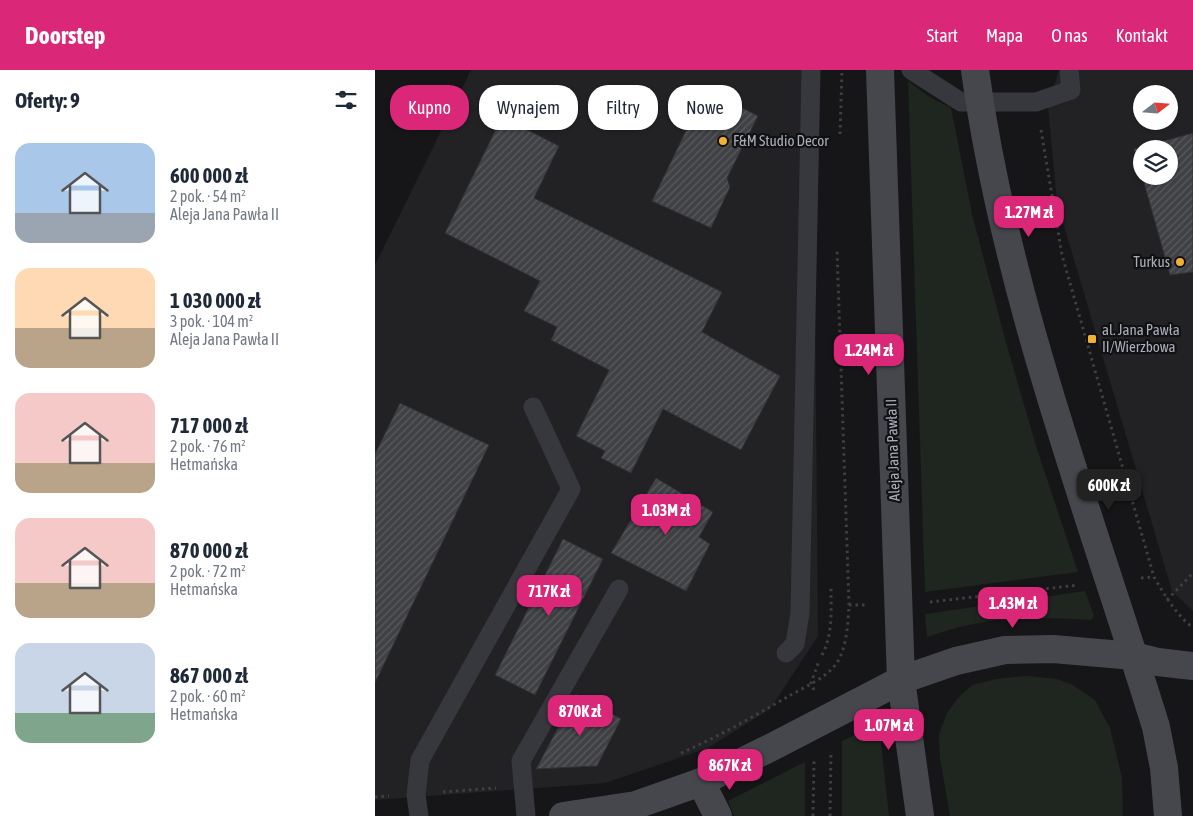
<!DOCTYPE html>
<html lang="pl">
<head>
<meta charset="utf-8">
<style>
  :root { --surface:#fff; --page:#f2f2f3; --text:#1f2937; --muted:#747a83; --accent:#db2777 }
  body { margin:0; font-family:"Asap Condensed",sans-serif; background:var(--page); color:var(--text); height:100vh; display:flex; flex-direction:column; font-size:19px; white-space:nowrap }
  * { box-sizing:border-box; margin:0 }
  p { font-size:16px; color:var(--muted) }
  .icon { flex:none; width:28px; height:28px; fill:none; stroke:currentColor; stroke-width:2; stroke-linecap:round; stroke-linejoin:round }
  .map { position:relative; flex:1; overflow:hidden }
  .sheet { display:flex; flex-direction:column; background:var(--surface); width:375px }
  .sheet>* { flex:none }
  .hud { position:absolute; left:15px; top:15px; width:475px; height:45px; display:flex; gap:10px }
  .needle { width:32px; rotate:73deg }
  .tools { position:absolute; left:758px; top:15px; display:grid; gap:10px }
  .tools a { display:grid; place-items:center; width:45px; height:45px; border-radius:50%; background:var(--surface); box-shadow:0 1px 4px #0004; font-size:25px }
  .price { position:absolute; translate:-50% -42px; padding:0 11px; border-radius:10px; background:var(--accent); color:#fff; font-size:16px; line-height:32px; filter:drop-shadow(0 1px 2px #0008) }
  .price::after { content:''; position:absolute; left:50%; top:30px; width:15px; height:11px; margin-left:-8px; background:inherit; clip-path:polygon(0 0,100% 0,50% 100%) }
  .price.active { background:#222; color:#fff }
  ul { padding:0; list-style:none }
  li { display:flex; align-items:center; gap:15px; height:125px; padding:0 15px }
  li span { display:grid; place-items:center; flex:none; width:140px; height:100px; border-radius:15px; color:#555 }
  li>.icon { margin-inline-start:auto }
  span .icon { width:60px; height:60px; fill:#fffc; stroke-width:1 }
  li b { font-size:21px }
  h2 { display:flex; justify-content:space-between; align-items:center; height:60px; padding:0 15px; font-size:21px }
  .pill { padding:0 18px; border-radius:20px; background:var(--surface); box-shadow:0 1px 4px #0004; font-size:18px; line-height:45px }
  .pill.active { background:var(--accent); color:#fff }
  header { display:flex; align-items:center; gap:30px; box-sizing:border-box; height:70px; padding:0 25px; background:var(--accent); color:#fff }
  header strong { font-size:24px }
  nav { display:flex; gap:28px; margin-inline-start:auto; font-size:18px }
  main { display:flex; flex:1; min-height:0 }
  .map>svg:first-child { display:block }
  .built { fill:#222225; fill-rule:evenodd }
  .green { fill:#1e261f }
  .building { fill:url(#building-hatch); stroke:#303034 }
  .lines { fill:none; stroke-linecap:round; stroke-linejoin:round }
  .path { stroke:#3d3f44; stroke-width:3; stroke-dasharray:2.5 4; stroke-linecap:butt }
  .service { stroke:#37383d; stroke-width:19 }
  .secondary { stroke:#45474d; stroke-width:28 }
  .poi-dot { fill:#f2b134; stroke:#111113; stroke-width:2 }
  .labels { text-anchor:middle; stroke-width:4.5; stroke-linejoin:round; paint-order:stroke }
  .poi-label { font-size:15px; fill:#a8adb8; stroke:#111113; text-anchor:start }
  .street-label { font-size:15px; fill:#a8adb8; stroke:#111113 }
</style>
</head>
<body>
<header>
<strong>Doorstep</strong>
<nav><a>Start</a><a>Mapa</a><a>O nas</a><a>Kontakt</a></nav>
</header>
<main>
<section class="sheet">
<h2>Oferty: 9<svg class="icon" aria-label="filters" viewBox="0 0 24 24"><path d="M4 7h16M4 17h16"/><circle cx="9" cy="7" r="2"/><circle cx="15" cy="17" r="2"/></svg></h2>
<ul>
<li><span style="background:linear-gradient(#a9c7e8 70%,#9aa5b1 0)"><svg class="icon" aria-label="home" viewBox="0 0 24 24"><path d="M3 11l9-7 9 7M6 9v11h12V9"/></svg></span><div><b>600 000 zł</b><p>2 pok. · 54 m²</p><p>Aleja Jana Pawła II</p></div></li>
<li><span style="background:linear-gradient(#ffd9b3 60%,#b9a48a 0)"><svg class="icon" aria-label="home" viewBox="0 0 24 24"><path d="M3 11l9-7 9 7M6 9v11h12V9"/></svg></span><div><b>1 030 000 zł</b><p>3 pok. · 104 m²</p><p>Aleja Jana Pawła II</p></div></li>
<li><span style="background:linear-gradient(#f6c9c9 70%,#b9a48a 0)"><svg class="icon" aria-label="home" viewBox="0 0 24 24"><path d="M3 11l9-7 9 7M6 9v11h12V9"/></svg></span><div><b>717 000 zł</b><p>2 pok. · 76 m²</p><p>Hetmańska</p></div></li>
<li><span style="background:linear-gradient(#f6c9c9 65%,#b9a48a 0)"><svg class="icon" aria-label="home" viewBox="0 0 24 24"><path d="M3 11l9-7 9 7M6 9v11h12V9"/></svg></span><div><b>870 000 zł</b><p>2 pok. · 72 m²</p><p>Hetmańska</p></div></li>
<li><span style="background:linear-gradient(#c9d6e8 70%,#7fa58c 0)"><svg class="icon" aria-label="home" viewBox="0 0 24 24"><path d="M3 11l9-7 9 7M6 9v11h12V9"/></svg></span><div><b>867 000 zł</b><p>2 pok. · 60 m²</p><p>Hetmańska</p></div></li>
</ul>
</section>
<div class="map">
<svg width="818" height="746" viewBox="0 0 818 746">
  <defs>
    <pattern id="building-hatch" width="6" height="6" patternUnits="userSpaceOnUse" patternTransform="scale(1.25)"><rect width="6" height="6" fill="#404145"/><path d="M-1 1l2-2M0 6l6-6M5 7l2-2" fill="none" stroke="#595a5e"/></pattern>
  </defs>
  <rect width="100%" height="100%" fill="#161618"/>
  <!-- built -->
  <g class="built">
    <polygon points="96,0 438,0 443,566 395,639 333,678 230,713 0,730 0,195"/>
    <path d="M687,0h131v541l-21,-20 -115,-389 -9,-96 10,-33zM766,24h28v27h-28zM766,79h28v27h-28z"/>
  </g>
  <!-- green -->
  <g class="green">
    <polygon points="533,11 553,26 576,38 597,144 630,269 661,376 703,502 550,522"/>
    <path d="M710,521l9,25 -3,4c-42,-3 -86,-4 -127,6 -13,3 -25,7 -37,11l-2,-23z"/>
    <polygon points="652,606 682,609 696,614 720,630 735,658 747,708 748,746 575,746 565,688 564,664 572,643 583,628 597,615 621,609"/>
    <polygon points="504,654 514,746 467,746 467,671"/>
    <polygon points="430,692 430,746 359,746 353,731"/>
  </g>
  <!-- building -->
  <g class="building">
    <polygon points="346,27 383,46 352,108 355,117 336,158 277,131 319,44 334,51"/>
    <polygon points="127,47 184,76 159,128 347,222 327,262 405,306 366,380 288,339 256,403 226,388 230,381 201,366 234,300 176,270 182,257 149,241 165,211 70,163"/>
    <polygon points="818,63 818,202 795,205 767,106 794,106 794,79 766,79 766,104 759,79"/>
    <polygon points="25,333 114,375 0,613 0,384"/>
    <polygon points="281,408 338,442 324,467 335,474 311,521 236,483"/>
    <polygon points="188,469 228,489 160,625 120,605"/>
    <polygon points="201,624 246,649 222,696 161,699"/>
  </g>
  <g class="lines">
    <!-- path -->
    <g class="path">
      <path d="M666,60l21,125 92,322c11,19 22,37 39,51"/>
      <polyline points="465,64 467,0"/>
      <polyline points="766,508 779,507"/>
      <polyline points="792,530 818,503"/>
      <polyline points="555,532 703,515"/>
      <polyline points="474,535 491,535"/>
      <path d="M447,585c11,-20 9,-45 9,-67"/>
      <polyline points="439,620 436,613 444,591"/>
      <path d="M306,683c37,-16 73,-37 108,-57 15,-9 40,-19 49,-35 9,-16 10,-38 11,-56l-12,-355"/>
      <polyline points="68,722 121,718"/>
      <polyline points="0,727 14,726"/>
      <polyline points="438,746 439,691"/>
      <polyline points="455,746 456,682"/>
    </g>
    <!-- service -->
    <g class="service">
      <polyline points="536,0 586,32 661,32 696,20 694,0"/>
      <polyline points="411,583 420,574 425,543 436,0"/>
      <polyline points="44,746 41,725 45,690 196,419 158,337"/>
      <polyline points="151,746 146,691 244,519"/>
    </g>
    <!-- secondary -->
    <g class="secondary">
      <polyline points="505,0 526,610 545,746"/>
      <path d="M600,0c31,226 114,440 181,657l8,41 4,48"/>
      <polyline points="326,712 343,746"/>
      <polyline points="188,746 261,735 326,712 397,677 526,610 581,591 630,580 678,579 759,586 783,592 818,596"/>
    </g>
  </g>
  <!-- markers -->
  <g class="poi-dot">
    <circle cx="348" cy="71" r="5"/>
    <circle cx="805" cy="192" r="5"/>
    <rect x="712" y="264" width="10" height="10" rx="2.5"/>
  </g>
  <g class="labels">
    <!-- poi labels -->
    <g class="poi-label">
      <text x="358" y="76">F&amp;M Studio Decor</text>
      <text x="795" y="197" text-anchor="end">Turkus</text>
      <text x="727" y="265">al. Jana Pawła<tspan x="727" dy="17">II/Wierzbowa</tspan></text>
    </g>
    <!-- street labels -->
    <g class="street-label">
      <text transform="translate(518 380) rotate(-92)" y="5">Aleja Jana Pawła II</text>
    </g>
  </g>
</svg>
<div class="tools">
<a><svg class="needle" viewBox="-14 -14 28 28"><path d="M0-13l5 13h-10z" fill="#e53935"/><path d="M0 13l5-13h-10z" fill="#747a83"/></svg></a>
<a><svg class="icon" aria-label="layers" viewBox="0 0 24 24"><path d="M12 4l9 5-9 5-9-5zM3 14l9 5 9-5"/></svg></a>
</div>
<b class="price" style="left:654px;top:168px">1.27M zł</b>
<b class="price" style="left:494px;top:306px">1.24M zł</b>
<b class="price active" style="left:734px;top:441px">600K zł</b>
<b class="price" style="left:291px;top:466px">1.03M zł</b>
<b class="price" style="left:174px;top:547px">717K zł</b>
<b class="price" style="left:638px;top:559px">1.43M zł</b>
<b class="price" style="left:205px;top:667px">870K zł</b>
<b class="price" style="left:514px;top:681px">1.07M zł</b>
<b class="price" style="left:355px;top:721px">867K zł</b>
<div class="hud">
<a class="pill active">Kupno</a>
<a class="pill">Wynajem</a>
<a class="pill">Filtry</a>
<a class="pill">Nowe</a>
</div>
</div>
</main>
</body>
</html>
